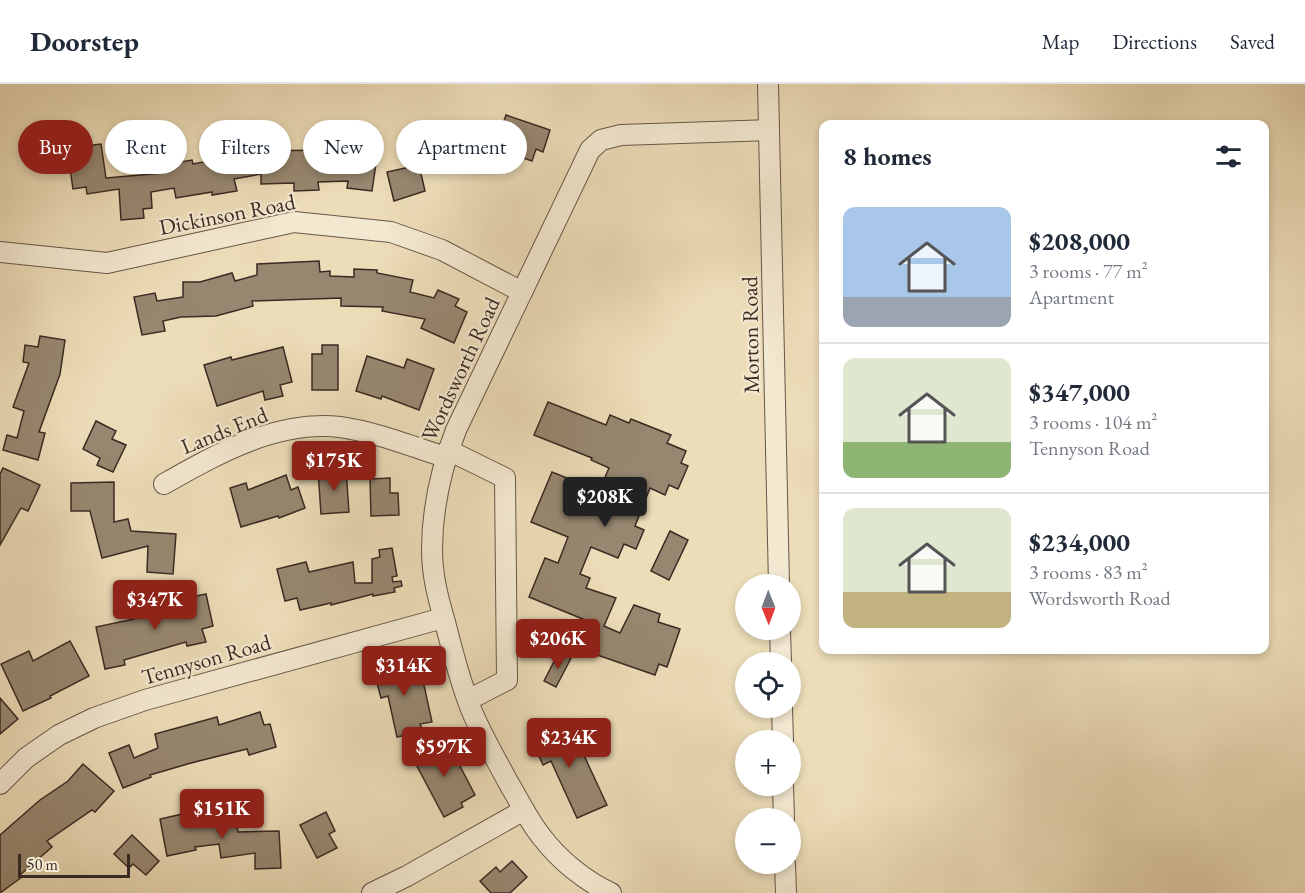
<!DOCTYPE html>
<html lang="en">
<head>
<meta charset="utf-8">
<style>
  :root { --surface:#fff; --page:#f6f6f7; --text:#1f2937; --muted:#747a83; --line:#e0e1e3; --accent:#8f2418 }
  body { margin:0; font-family:"EB Garamond",serif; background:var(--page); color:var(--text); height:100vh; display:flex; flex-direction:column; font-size:22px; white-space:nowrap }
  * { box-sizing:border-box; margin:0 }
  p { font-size:20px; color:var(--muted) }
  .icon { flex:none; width:33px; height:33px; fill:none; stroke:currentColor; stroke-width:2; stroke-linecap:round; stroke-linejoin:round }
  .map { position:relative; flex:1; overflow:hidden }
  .sheet { position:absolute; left:819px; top:36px; width:450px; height:534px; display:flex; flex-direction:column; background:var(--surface); border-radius:12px; box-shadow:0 3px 9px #0003 }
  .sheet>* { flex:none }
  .banner { position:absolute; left:18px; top:36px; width:570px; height:54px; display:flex; gap:12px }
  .needle { width:39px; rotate:179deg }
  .controls { position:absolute; left:735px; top:490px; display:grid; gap:12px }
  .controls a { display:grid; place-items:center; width:66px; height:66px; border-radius:50%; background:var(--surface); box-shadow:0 3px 9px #0003; font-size:30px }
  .scale { position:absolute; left:18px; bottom:15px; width:112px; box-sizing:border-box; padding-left:6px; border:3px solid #3b2a24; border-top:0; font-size:16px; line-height:21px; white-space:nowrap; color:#3b2a24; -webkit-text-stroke:4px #f3e8d0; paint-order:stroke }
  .price { position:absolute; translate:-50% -51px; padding:0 14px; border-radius:6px; background:var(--accent); color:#fff; font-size:20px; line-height:39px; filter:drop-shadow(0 2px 3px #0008) }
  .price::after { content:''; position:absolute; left:50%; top:36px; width:18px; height:14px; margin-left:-9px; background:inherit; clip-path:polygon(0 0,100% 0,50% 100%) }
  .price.active { background:#222; color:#fff }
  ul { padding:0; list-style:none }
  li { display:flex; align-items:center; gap:18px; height:150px; padding:0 24px }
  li+li { border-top:2px solid var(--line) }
  li span { display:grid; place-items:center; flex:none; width:168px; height:120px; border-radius:12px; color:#555 }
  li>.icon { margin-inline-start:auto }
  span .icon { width:72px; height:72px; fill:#fffc; stroke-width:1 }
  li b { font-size:26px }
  h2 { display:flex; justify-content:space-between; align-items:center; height:72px; padding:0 24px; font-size:26px }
  .pill { padding:0 21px; border-radius:27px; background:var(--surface); box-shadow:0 3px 9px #0003; font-size:21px; line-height:54px }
  .pill.active { background:var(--accent); color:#fff }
  header { display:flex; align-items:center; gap:36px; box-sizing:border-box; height:84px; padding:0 30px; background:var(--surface); border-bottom:2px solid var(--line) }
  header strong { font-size:28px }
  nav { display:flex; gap:33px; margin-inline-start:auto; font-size:21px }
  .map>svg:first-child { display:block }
  .building { fill:#978770; stroke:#3b2a24; stroke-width:1.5 }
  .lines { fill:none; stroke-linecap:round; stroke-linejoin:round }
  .minor-casing { stroke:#675649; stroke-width:22 }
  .minor { stroke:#f3e8d0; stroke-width:20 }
  .labels { text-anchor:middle; stroke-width:4.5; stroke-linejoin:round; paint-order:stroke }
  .street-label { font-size:22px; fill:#3b2a24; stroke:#f3e8d0 }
</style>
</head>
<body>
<header>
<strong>Doorstep</strong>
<nav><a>Map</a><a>Directions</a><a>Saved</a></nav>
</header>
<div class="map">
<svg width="1305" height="809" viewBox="0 0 1305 809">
  <rect width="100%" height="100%" fill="#ecdcb7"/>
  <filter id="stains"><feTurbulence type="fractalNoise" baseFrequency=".00333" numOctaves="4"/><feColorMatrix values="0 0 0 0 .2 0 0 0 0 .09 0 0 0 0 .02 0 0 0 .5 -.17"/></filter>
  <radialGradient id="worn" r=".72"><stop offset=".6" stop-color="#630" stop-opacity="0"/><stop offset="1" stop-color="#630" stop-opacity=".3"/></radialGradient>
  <!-- building -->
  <g class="building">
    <polygon points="506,31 550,46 543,68 536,65 532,77 495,64"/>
    <polygon points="101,60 106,94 163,89 162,81 192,76 193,80 252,69 252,67 329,66 377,73 372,107 347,104 348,97 318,98 319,106 294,107 294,99 261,100 261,90 234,95 237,107 212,111 212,108 176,114 174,104 151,108 152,124 143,125 144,134 121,136 119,105 87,110 86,103 73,105 67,64"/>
    <polygon points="419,81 425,107 394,117 387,88"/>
    <polygon points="319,177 320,188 330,187 330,192 354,193 354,185 377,186 377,189 413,196 410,208 434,214 438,206 459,215 455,222 467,228 454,259 421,244 425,235 382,227 383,223 341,222 341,214 252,217 253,222 216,232 181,233 163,237 165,247 142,251 134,213 155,209 157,217 183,213 183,198 200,198 232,189 235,197 257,191 257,180"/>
    <polygon points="40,252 65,256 60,290 39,348 45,349 38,376 3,366 7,351 17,354 24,327 13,323 29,279 23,278 25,261 38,263"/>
    <polygon points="322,261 338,261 338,306 312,306 312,270 322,270"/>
    <polygon points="283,263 292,298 280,301 283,312 265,316 263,307 217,322 204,281 231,273 232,276"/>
    <polygon points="367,272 404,284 407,275 434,285 419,326 382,312 381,315 356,307"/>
    <polygon points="548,318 606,341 610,331 629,339 631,335 671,351 667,359 686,367 681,379 688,382 678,405 669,401 665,411 650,404 635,442 644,446 636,465 624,460 618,474 591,463 580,490 590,494 586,504 616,514 604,542 620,549 634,521 660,530 658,538 680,545 667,583 659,580 655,591 580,565 590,538 529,513 545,474 558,479 568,453 531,438 552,388 599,407 609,384 591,376 592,374 534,351"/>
    <polygon points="96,337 116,347 112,355 126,361 113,388 97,381 100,374 83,365"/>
    <polygon points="3,384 40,401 28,427 21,424 0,461 0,390"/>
    <polygon points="346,385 349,428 321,430 318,387"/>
    <polygon points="286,391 291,406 298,403 305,424 279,434 278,432 241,443 230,404 246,399 248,406"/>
    <polygon points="390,394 390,409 398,409 399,431 371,432 370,395"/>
    <polygon points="114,398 114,438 128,435 131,447 176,450 173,490 147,488 148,462 102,474 90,427 71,427 71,399"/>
    <polygon points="670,447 688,456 669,496 651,487"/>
    <polygon points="392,464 397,492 392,493 393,498 401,497 402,502 394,504 395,508 373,512 373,510 331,521 331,519 300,526 297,514 285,517 277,485 306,478 309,488 353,478 355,499 372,499 372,475 380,473 379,466"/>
    <polygon points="206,510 213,542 202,545 206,558 187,562 186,558 124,576 125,581 105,585 96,543 134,535 178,522 177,516"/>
    <polygon points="70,557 89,592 50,612 51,614 23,627 1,580 29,567 33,577"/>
    <polygon points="559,568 571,574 556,603 544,597"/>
    <polygon points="402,576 405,587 420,583 432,638 420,640 423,647 397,653 388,612 381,614 373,584"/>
    <polygon points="0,614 18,635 0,650"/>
    <polygon points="260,628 264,641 270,640 276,663 249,671 247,665 191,679 150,691 151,693 123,704 109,669 129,661 134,674 158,664 155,650 217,633 219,641"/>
    <polygon points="558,636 573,669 581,665 607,721 577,734 551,677 543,681 529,649"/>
    <polygon points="448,659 475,711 461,719 463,723 444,733 411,671 430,662 432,667"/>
    <polygon points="83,680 114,707 95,728 92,726 47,757 52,763 20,791 22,793 0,809 0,751 40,716 68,697"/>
    <polygon points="326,728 335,747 329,750 337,764 317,774 300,741"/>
    <polygon points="187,729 190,742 236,735 238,748 279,747 281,784 255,785 255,769 221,774 219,760 195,763 196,766 167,772 160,735"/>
    <polygon points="132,751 159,777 146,791 133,780 129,784 114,770"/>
    <polygon points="512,777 527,793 510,809 491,809 480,797 496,783 500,788"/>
  </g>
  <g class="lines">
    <!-- minor casing -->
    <g class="minor-casing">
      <g id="minor">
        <polyline points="768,0 779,501"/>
        <polyline points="0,168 107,179 294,138 391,148 442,166 522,208"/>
        <polyline points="448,366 505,394 507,596 468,616"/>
        <path d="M164,400c53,-30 112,-64 176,-57 35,5 71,19 105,30"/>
        <polyline points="780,546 781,579"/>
        <polyline points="782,624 783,657"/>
        <polyline points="0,700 26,674 59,651 94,634 145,616 443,534"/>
        <polyline points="783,702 784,735"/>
        <polyline points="785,780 786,809"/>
        <polyline points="372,809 407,792 524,726"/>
        <path d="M611,809c-26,-12 -52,-33 -70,-57 -13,-16 -22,-36 -33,-54 -13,-25 -29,-51 -39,-78 -10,-27 -17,-54 -24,-82 -7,-24 -13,-47 -13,-72 0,-41 9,-81 24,-120l134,-280 11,-10 20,-5 148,-5"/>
      </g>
    </g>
    <!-- minor -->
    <use href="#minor" class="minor"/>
  </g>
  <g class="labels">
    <!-- street labels -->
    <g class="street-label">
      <text transform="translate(227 130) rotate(-11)" y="8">Dickinson Road</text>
      <text transform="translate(750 251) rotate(-91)" y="8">Morton Road</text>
      <text transform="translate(460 285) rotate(-65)" y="8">Wordsworth Road</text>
      <text transform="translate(224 346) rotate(-22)" y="8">Lands End</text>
      <text transform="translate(206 575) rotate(-16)" y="8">Tennyson Road</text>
    </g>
  </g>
  <rect width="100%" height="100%" filter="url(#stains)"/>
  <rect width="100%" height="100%" fill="url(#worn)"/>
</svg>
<div class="controls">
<a><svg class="needle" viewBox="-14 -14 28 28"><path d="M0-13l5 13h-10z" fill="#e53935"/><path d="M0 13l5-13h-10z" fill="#747a83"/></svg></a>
<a><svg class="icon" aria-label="locate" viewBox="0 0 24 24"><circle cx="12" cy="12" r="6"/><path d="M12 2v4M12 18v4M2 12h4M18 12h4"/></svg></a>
<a>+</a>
<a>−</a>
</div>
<div class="scale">50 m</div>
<b class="price" style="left:334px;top:408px">$175K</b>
<b class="price active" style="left:605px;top:444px">$208K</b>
<b class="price" style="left:155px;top:547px">$347K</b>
<b class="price" style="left:558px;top:586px">$206K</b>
<b class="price" style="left:404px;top:613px">$314K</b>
<b class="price" style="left:569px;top:685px">$234K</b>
<b class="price" style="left:444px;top:694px">$597K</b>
<b class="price" style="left:222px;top:756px">$151K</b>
<div class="banner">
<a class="pill active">Buy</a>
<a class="pill">Rent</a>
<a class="pill">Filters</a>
<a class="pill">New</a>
<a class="pill">Apartment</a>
</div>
<section class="sheet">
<h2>8 homes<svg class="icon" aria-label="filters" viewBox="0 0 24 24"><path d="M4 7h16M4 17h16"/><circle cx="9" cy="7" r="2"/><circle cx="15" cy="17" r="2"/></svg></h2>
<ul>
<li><span style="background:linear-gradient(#a9c7e8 75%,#9aa5b1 0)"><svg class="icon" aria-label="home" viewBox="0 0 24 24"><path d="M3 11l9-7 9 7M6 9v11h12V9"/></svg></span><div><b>$208,000</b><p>3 rooms · 77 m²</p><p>Apartment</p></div></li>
<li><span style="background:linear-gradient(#dfe7d0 70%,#8fb573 0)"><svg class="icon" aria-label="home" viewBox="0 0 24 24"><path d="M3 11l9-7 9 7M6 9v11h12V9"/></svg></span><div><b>$347,000</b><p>3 rooms · 104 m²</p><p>Tennyson Road</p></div></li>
<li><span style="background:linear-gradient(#dfe7d0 70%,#c2b280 0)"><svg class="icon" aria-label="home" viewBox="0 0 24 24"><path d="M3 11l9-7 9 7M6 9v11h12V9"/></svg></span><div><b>$234,000</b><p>3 rooms · 83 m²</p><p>Wordsworth Road</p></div></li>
</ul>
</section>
</div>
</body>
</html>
